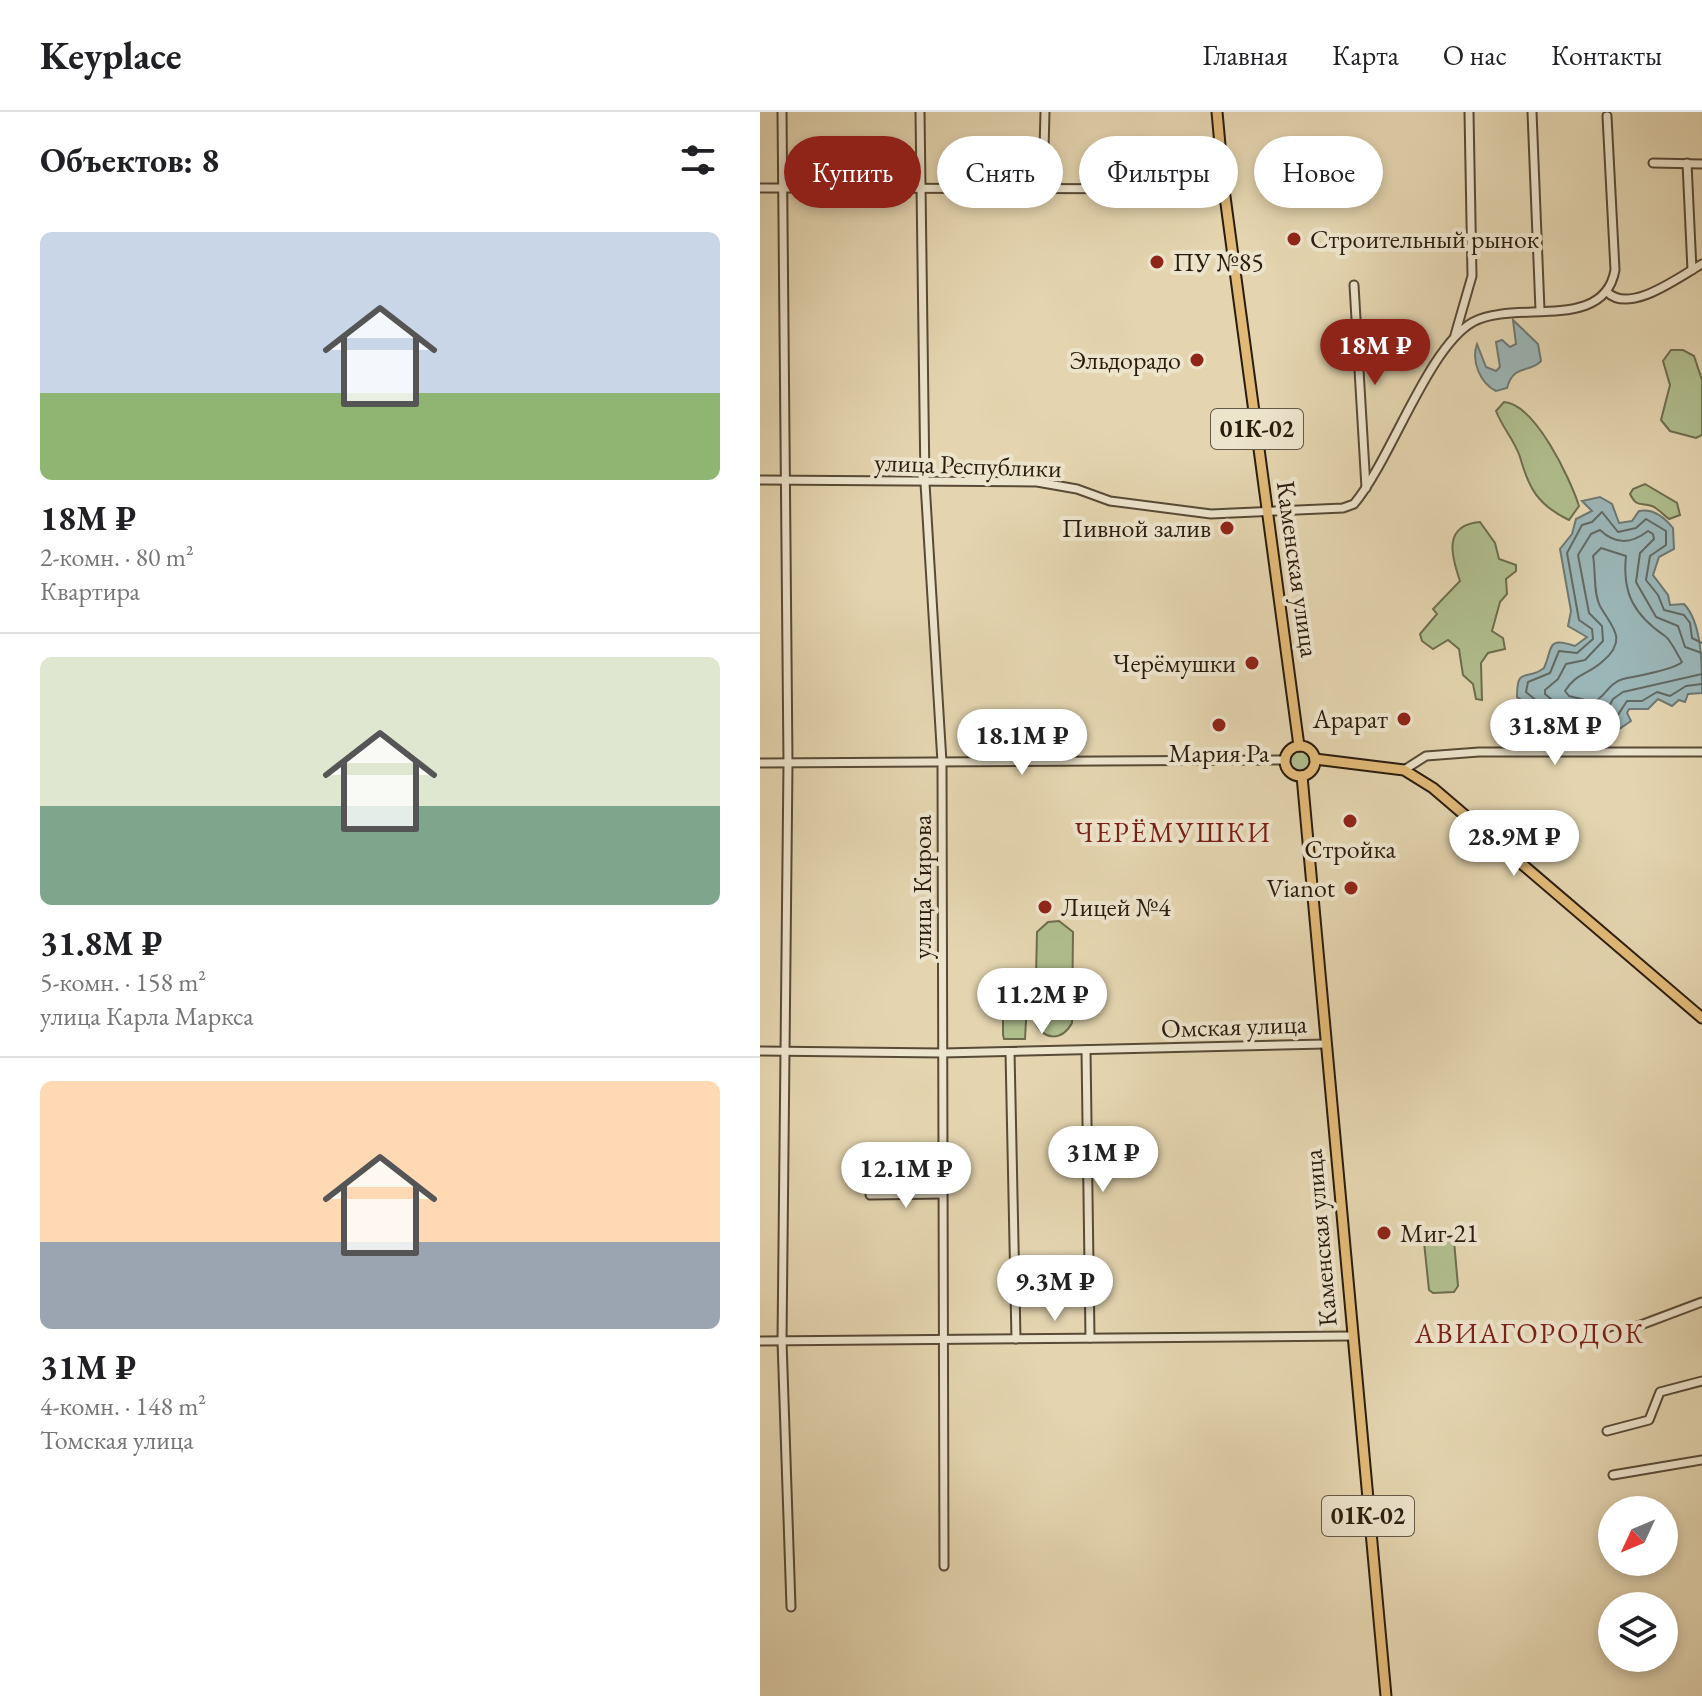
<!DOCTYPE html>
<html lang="ru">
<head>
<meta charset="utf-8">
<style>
  :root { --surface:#fff; --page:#f6f6f6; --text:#202124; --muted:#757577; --line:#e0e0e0; --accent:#8f2418 }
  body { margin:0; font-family:"EB Garamond",serif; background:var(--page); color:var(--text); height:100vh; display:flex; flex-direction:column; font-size:30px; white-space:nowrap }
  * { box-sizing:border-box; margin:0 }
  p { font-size:26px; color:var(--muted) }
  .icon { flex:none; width:44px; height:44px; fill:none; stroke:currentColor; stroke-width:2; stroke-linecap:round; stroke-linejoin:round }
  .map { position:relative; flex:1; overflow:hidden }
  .details { display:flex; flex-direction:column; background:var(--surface); width:760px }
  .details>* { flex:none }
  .banner { position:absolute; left:24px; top:24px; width:760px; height:72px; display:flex; gap:16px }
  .needle { width:52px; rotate:226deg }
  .controls { position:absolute; left:838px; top:1384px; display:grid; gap:16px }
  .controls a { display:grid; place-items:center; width:80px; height:80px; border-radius:50%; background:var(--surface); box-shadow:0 4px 12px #0003; font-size:40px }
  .price { position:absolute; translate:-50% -68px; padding:0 18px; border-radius:28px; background:#fff; color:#222; font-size:26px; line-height:52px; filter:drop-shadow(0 2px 4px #0008) }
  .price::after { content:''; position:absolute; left:50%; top:48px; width:24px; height:18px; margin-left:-12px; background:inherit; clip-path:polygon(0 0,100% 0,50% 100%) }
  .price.active { background:var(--accent); color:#fff }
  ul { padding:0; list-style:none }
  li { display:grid; align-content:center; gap:16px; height:424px; padding:0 40px }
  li+li { border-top:2px solid var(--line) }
  li span { display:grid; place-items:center; height:248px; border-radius:12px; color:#555 }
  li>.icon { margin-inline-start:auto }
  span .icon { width:144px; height:144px; fill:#fffc; stroke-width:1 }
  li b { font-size:34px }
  h2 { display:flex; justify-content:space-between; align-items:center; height:96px; padding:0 40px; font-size:34px }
  .chip { padding:0 28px; border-radius:36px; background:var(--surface); box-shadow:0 4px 12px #0003; font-size:28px; line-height:72px }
  .chip.active { background:var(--accent); color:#fff }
  header { display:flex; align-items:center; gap:48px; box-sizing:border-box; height:112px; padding:0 40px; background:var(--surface); border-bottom:2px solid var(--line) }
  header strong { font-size:38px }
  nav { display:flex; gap:44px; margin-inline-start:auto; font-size:28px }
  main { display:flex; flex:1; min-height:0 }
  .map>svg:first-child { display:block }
  .green { fill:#b0be8e; stroke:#6d6d4e; stroke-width:2 }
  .water { fill:#9bb6b7; stroke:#6e7873; stroke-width:2 }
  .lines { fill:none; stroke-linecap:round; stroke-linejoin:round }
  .shore { stroke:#626962; stroke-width:2 }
  .minor-casing { stroke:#584a36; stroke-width:11 }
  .major-casing { stroke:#2a1c0d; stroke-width:13 }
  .minor { stroke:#ede4cc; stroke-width:7 }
  .major { stroke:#e2ba78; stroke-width:9 }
  .poi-dot { fill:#8f2418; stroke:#ede4cc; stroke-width:3 }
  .labels { text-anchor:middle; stroke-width:8; stroke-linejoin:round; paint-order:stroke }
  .shield { fill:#ede4cc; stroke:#645846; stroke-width:2 }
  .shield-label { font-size:24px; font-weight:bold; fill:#2a1c0d }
  .poi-label { font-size:26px; fill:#2a1c0d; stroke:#ede4cc; text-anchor:end }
  .street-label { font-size:26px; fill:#2a1c0d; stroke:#ede4cc }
  .neighbourhood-label { font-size:28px; letter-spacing:2px; fill:#7a1f14; stroke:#ede4cc }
</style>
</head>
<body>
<header>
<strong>Keyplace</strong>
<nav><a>Главная</a><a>Карта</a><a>О нас</a><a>Контакты</a></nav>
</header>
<main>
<section class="details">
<h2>Объектов: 8<svg class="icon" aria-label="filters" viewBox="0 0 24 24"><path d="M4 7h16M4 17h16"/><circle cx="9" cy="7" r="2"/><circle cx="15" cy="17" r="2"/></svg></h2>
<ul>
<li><span style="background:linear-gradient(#c9d6e8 65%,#8fb573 0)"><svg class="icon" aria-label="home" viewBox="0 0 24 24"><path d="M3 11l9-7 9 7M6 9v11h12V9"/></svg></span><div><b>18M ₽</b><p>2-комн. · 80 m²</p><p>Квартира</p></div></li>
<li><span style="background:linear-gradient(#dfe7d0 60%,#7fa58c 0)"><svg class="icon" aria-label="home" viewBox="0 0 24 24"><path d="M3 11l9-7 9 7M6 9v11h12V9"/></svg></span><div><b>31.8M ₽</b><p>5-комн. · 158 m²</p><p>улица Карла Маркса</p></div></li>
<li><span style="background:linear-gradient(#ffd9b3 65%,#9aa5b1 0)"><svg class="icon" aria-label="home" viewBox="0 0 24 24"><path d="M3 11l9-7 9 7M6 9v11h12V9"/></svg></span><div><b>31M ₽</b><p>4-комн. · 148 m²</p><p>Томская улица</p></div></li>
</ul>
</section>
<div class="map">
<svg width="942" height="1584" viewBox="0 0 942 1584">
  <rect width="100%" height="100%" fill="#e4d5b0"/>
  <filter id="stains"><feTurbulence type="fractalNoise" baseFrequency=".0025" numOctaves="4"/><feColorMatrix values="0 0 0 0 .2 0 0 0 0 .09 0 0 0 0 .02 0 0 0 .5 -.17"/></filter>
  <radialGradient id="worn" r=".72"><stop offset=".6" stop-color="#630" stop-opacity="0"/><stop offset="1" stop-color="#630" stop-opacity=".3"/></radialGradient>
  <!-- green -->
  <g class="green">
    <polygon points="911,238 923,238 934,244 942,268 942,323 936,326 910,319 901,308 910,273 903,249"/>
    <path d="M744,290c31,2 66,76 75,104l-10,14c-31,-15 -40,-31 -49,-63 -5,-16 -18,-30 -24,-46z"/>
    <path d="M885,372l32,19 3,12 -11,4c-5,-4 -12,-11 -17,-13 -12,-4 -15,2 -22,-12l3,-5z"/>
    <path d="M720,410l15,21 4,16 17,6v6l-10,8 1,15 -7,8 -8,29 11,7 2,11 -17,4 -7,10 1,37 -6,-1 -3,-15 -10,-9 -4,-26 -11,-9 -15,9 -11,-8 -2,-7 17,-20 -4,-5 27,-28c-9,-26 -17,-56 20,-59z"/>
    <circle cx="540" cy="649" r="13"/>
    <path d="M299,809l14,11 -1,91c-10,18 -28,18 -37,-1l2,-90 11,-10z"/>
    <polygon points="247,871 268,873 265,927 244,927 243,923 243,874"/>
    <polygon points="689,1124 694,1129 698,1174 694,1180 673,1181 669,1178 664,1130 668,1126"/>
  </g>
  <!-- water -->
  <g class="water">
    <path d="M753,208l25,24 3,17c-12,13 -27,2 -34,27l-11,3c-16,-8 -25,-30 -19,-47l9,23 10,4 4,-4 -4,-25 6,-2 8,7 6,-3z"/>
    <path d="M840,385l12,7 7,19 13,-2 7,-10c14,-3 26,7 34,17l1,21 -15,8 -6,18 15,20 2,10 14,-1c18,19 18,59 18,89l-14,1 -3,8 -6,-2 -7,6 -14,-7 -10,10h-19l-2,4 4,8 -16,11h-18l-13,7 -10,-13 -6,12 -12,-9 -9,-1 -1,-12 -29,-19c0,-32 9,-15 27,-29 9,-20 2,-32 31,-22l12,-9 -19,-11 3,-15 -11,-62 12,-15 4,-15 16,-8 -10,-10z"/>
  </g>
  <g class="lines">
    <!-- shore -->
    <g class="shore">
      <path d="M841,436l25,8c-4,37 8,59 39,80 6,4 13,20 17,26 -8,8 -45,14 -59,17 -15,4 -18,19 -30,23l-24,-6 -4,-5c11,-18 23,-16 38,-30 26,-22 8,-35 -3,-55 -7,-14 -4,-34 -7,-50z"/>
      <polyline points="942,531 932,526 930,511 924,503 904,498 898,483 886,468 890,444 906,433 906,419 886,407 876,416 858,420 842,400 832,410 822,413 807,441 819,508 832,517 833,527 817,541 799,539 790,561 768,570 766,580 804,612 816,607 828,615 852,612 867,589 882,589 897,580 910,584 926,574 942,572"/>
      <path d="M942,541l-17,-6 -7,-21 -22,-9 -20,-35 4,-29 14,-14 -1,-5 -5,-3c-17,13 -32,14 -48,-1l-9,4 -13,21 11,58 13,13 1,15 -18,19 -19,4 -8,15 -13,11v4l19,16 41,4 8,-15 10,-7 79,-18"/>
    </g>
    <!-- minor casing -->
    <g class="minor-casing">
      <g id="minor">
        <polyline points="22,0 28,651 22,1229 31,1495"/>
        <polyline points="160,0 165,371 182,650 184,1454"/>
        <polyline points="772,0 780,198"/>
        <polyline points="893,51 942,52"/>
        <polyline points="927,51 932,158"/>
        <polyline points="283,75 285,0"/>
        <polyline points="0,76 464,77"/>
        <polyline points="594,173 606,376"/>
        <path d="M847,180c23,23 73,-16 95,-28"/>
        <polyline points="695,223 712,164 709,0"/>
        <path d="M0,368l277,2 40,7 33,12 101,13 132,-6 11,-4c37,-44 74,-157 119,-182 42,-23 131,11 142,-52l-8,-154"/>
        <polyline points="0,651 525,648"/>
        <polyline points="644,658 666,644 719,640 942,640"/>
        <polyline points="326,938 330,1226"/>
        <polyline points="0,939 182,941 565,932"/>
        <polyline points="250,940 256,1227"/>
        <polyline points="110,1083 182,1082"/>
        <polyline points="846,1226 942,1190"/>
        <polyline points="0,1229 591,1224"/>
        <polyline points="847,1319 889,1308 900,1280 942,1269"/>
        <polyline points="853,1363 942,1348"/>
      </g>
    </g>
    <!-- major casing -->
    <g class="major-casing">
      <g id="major">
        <polyline points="457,0 464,77 539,634"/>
        <circle cx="540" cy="649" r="15"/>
        <polyline points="555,647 644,658 673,676 942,906"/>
        <polyline points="542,664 626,1584"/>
      </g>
    </g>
    <!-- minor -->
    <use href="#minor" class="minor"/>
    <!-- major -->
    <use href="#major" class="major"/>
  </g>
  <!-- markers -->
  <g class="poi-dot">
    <circle cx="534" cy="127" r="8"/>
    <circle cx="397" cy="150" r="8"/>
    <circle cx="437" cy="248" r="8"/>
    <circle cx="467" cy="416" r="8"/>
    <circle cx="492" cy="551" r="8"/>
    <circle cx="644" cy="607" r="8"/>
    <circle cx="459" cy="613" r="8"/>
    <circle cx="590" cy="709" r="8"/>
    <circle cx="591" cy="776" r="8"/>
    <circle cx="285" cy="795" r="8"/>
    <circle cx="624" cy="1121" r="8"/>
  </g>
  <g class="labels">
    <!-- shield labels -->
    <g class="shield">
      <rect x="451" y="297" width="92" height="40" rx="6"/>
      <rect x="562" y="1384" width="92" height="40" rx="6"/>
    </g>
    <g class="shield-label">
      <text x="497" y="325">01К-02</text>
      <text x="608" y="1412">01К-02</text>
    </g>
    <!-- poi labels -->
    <g class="poi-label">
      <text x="550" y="136" text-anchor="start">Строительный рынок</text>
      <text x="413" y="159" text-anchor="start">ПУ №85</text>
      <text x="421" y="257">Эльдорадо</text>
      <text x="451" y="425">Пивной залив</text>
      <text x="476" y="560">Черёмушки</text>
      <text x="628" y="616">Арарат</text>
      <text x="459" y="650" text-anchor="middle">Мария Ра</text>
      <text x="590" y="746" text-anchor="middle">Стройка</text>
      <text x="575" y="785">Vianot</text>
      <text x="301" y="804" text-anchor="start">Лицей №4</text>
      <text x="640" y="1130" text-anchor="start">Миг-21</text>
    </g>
    <!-- street labels -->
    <g class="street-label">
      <text transform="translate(208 353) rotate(2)" y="9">улица Республики</text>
      <text transform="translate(538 457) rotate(82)" y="9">Каменская улица</text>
      <text transform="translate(162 775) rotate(-90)" y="9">улица Кирова</text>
      <text transform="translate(474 914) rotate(-2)" y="9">Омская улица</text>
      <text transform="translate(560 1126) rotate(-95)" y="9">Каменская улица</text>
    </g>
    <!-- neighbourhood labels -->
    <g class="neighbourhood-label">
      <text x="413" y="730">ЧЕРЁМУШКИ</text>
      <text x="770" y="1231">АВИАГОРОДОК</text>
    </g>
  </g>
  <rect width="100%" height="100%" filter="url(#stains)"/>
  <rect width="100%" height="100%" fill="url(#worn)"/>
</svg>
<div class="controls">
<a><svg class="needle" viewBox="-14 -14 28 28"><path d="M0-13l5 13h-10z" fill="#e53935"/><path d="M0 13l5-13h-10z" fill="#757577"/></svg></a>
<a><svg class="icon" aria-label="layers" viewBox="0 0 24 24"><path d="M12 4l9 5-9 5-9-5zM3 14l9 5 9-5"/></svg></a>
</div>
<b class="price active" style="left:615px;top:275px">18M ₽</b>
<b class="price" style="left:795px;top:655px">31.8M ₽</b>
<b class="price" style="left:262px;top:665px">18.1M ₽</b>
<b class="price" style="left:754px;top:766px">28.9M ₽</b>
<b class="price" style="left:282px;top:924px">11.2M ₽</b>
<b class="price" style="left:343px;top:1082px">31M ₽</b>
<b class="price" style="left:146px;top:1098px">12.1M ₽</b>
<b class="price" style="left:295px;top:1211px">9.3M ₽</b>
<div class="banner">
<a class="chip active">Купить</a>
<a class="chip">Снять</a>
<a class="chip">Фильтры</a>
<a class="chip">Новое</a>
</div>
</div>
</main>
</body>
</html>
